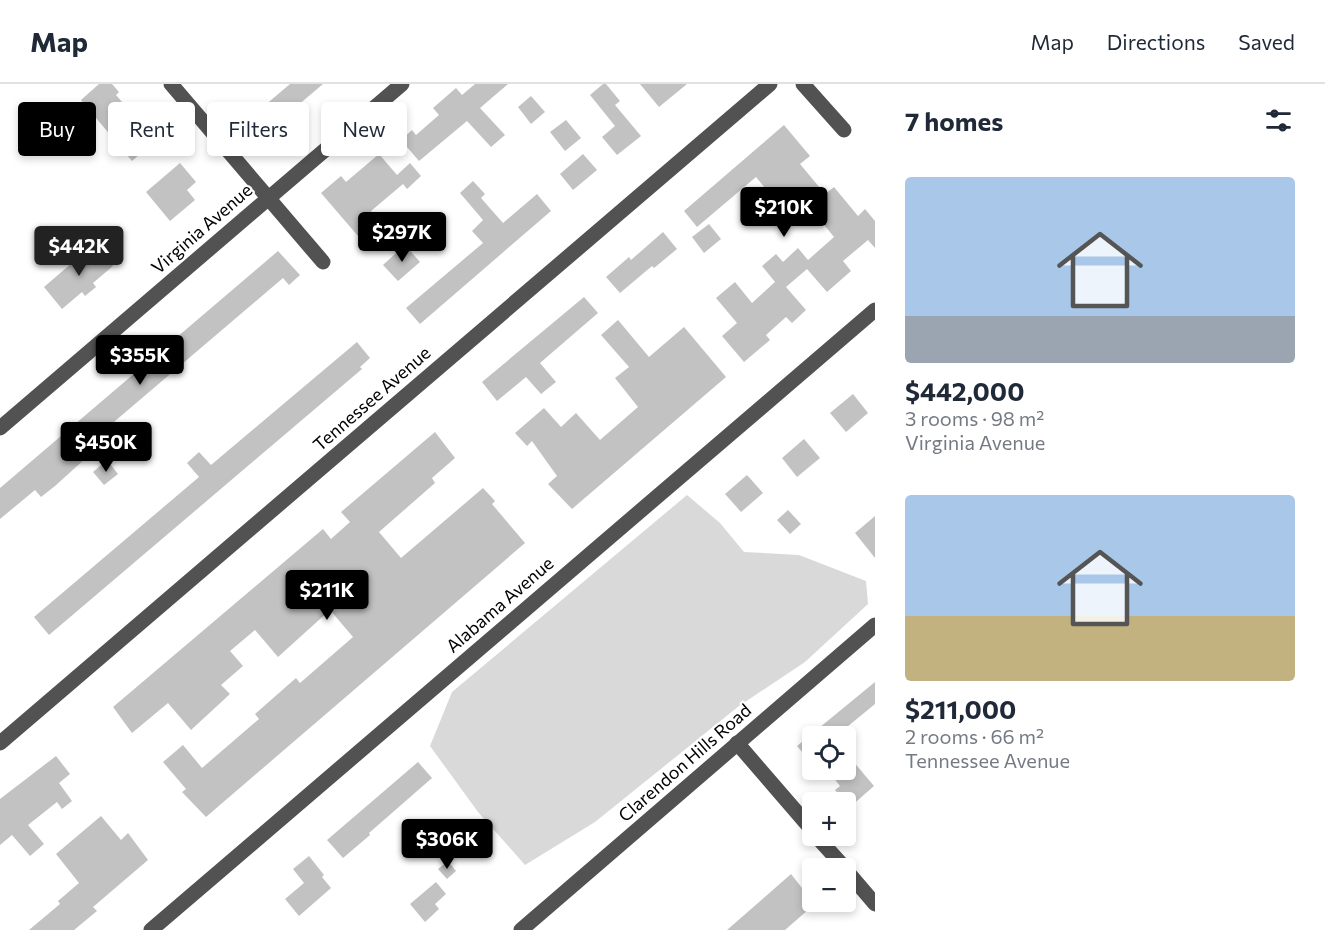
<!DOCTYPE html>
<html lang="en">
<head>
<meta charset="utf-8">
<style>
  :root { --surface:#fff; --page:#f2f2f3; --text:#1f2937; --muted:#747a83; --line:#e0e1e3; --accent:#000 }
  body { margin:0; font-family:Commissioner,sans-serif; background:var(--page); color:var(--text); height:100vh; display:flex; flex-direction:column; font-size:22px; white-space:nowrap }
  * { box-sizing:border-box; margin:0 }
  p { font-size:20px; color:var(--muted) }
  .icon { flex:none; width:33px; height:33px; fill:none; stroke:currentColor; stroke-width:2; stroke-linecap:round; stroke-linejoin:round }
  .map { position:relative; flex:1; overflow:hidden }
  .drawer { display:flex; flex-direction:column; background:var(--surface); width:450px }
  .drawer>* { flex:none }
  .hud { position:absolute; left:18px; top:18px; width:570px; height:54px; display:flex; gap:12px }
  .tools { position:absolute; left:802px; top:642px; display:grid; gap:12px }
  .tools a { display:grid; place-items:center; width:54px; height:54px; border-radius:6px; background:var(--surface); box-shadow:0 3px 9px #0003; font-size:30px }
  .price { position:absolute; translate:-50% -51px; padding:0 14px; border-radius:6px; background:var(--accent); color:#fff; font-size:20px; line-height:39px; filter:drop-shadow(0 2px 3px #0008) }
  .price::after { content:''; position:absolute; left:50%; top:36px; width:18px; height:14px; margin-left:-9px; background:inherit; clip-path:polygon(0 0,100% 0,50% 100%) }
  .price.on { background:#222; color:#fff }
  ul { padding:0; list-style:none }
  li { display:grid; align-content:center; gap:12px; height:318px; padding:0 30px }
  li span { display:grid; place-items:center; height:186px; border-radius:6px; color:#555 }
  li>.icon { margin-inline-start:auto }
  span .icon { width:108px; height:108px; fill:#fffc; stroke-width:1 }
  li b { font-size:26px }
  h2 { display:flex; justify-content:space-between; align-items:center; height:72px; padding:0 30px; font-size:26px }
  .chip { padding:0 21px; border-radius:6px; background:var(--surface); box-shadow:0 3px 9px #0003; font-size:21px; line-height:54px }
  .chip.on { background:var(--accent); color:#fff }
  header { display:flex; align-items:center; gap:36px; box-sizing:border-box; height:84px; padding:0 30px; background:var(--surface); border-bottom:2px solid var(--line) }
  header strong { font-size:28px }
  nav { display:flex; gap:33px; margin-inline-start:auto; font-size:21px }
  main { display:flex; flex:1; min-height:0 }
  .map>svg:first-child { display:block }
  .green { fill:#d9d9d9 }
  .building { fill:#c2c2c2 }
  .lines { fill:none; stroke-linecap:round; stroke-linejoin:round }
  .minor { stroke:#525252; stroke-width:15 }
  .labels { text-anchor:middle; stroke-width:4.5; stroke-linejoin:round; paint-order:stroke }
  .street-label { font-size:18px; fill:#000; stroke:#fff }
</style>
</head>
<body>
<header>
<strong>Map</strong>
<nav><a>Map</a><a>Directions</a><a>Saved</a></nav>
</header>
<main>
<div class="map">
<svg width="875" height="846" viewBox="0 0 875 846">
  <rect width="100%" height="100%" fill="#fff"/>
  <!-- green -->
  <polygon class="green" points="687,411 720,439 744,468 799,471 866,497 868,520 805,578 739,622 595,738 525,781 478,728 430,662 452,608"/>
  <!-- building -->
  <g class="building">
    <polygon points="99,0 112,0 119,8 116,11 135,33 144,42 147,40 159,54 132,77 81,16"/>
    <polygon points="290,0 323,0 264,50 250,34"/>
    <polygon points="475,0 508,0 480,24 505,51 491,63 467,37 419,77 401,56 412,46 416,51 439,31 433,24 456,4 462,11"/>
    <polygon points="603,0 606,0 620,17 615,21 641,52 617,71 602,53 615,42 590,11"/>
    <polygon points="640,0 687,0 659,23"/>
    <polygon points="531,12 545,28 531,40 518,23"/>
    <polygon points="566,36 581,54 565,67 550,48"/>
    <polygon points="784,41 810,72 800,80 825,110 834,103 858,132 865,125 875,137 875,164 868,156 843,177 851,187 827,208 807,185 786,203 806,226 792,239 786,233 766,251 770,256 744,278 722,252 737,239 716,214 735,198 752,219 775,198 762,182 776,170 783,178 798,164 808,176 834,153 797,108 779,121 756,93 697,143 684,127"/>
    <polygon points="379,70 397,91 410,79 421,92 407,105 403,100 371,127 378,135 358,152 321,109 341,92 346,98"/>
    <polygon points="583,70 597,86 573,106 560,90"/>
    <polygon points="180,79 196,98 187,106 195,116 170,137 146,108"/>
    <polygon points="473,97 485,110 481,114 503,139 537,110 551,127 420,240 406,224 483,159 472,147 483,136 460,109"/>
    <polygon points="709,140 721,155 704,169 692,153"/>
    <polygon points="663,148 677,165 654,184 652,182 620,209 606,193 629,173 631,176"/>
    <polygon points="94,160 113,182 93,199 96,203 85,212 82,208 62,225 44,203"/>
    <polygon points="405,161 420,178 398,197 383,181"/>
    <polygon points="278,167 300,191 289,201 283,194 81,366 87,373 55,402 41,413 35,406 0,435 0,404"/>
    <polygon points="584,213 598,229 540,279 556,298 541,310 526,293 497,317 482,298"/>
    <polygon points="618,236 649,273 684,243 726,293 572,425 548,400 557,392 532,357 527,362 515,349 544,324 561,343 576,329 600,356 638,323 615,294 629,283 601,251"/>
    <polygon points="357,258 370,274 360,283 362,285 49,551 34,533 199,393 187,379 199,368 211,381"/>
    <polygon points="853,310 868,329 846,348 830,329"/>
    <polygon points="435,348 455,374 432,394 435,399 379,448 401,474 483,404 495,417 492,420 525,459 206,733 182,708 186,705 163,678 183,661 202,684 259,635 255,630 296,594 300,599 353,553 330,526 278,573 255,546 230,567 243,582 221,601 230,610 191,646 168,619 132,649 113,623 323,445 331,455 350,438 341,428"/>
    <polygon points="804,355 820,374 797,393 782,374"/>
    <polygon points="107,376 118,390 104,401 93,388"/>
    <polygon points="747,391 763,409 741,428 725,410"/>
    <polygon points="788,426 801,440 790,450 777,436"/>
    <polygon points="875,432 875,474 855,449"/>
    <polygon points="875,598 875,620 836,652 813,652 813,681 797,662"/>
    <polygon points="56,672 70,690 59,699 72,717 62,725 57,718 28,741 44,760 30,772 12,751 0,761 0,715"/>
    <polygon points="852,676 874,702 850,723 835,706 840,702 833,693 841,686 846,686 846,681"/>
    <polygon points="418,678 432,694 369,749 370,751 343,774 327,756"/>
    <polygon points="101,732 121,756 128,749 148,776 93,823 97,827 74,846 29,846 60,820 58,817 79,799 56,770"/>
    <polygon points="309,772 324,791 322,793 331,804 299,832 285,815 304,799 293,785"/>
    <polygon points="448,777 456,787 447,795 438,785"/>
    <polygon points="791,790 813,818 816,819 785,846 727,846"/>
    <polygon points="436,798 446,810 435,820 439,825 425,838 410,820"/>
  </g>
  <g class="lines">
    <!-- minor -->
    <g class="minor">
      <polyline points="171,0 323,178"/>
      <polyline points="803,0 844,46"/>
      <polyline points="0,344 402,0"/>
      <polyline points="0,659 770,0"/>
      <polyline points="737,659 813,747"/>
      <polyline points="816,752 845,784"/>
      <polyline points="846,786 875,820"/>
      <polyline points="151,846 875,226"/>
      <polyline points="521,846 875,541"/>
    </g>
  </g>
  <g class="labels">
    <!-- street labels -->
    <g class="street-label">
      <text transform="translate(202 145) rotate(-41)" y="6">Virginia Avenue</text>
      <text transform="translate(372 315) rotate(-41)" y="6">Tennessee Avenue</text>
      <text transform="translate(500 521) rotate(-41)" y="6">Alabama Avenue</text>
      <text transform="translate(685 679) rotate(-41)" y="6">Clarendon Hills Road</text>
    </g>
  </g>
</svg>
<div class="tools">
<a><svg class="icon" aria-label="locate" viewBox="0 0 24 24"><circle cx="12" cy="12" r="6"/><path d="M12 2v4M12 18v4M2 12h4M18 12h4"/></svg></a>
<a>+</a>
<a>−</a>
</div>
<b class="price" style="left:784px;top:154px">$210K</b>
<b class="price" style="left:402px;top:179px">$297K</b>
<b class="price on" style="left:79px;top:193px">$442K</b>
<b class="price" style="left:140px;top:302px">$355K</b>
<b class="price" style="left:106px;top:389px">$450K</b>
<b class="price" style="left:327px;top:537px">$211K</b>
<b class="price" style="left:447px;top:786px">$306K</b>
<div class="hud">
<a class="chip on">Buy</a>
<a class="chip">Rent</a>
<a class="chip">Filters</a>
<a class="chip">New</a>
</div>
</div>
<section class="drawer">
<h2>7 homes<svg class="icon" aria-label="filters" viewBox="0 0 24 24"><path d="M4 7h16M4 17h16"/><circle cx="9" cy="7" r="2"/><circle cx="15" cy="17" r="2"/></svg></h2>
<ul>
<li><span style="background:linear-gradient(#a9c7e8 75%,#9aa5b1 0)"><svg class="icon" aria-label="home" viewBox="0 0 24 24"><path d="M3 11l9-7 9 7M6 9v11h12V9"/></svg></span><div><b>$442,000</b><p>3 rooms · 98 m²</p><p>Virginia Avenue</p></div></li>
<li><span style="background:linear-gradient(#a9c7e8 65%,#c2b280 0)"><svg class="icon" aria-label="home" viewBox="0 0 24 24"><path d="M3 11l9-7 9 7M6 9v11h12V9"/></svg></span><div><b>$211,000</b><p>2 rooms · 66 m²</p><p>Tennessee Avenue</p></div></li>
</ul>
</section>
</main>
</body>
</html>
